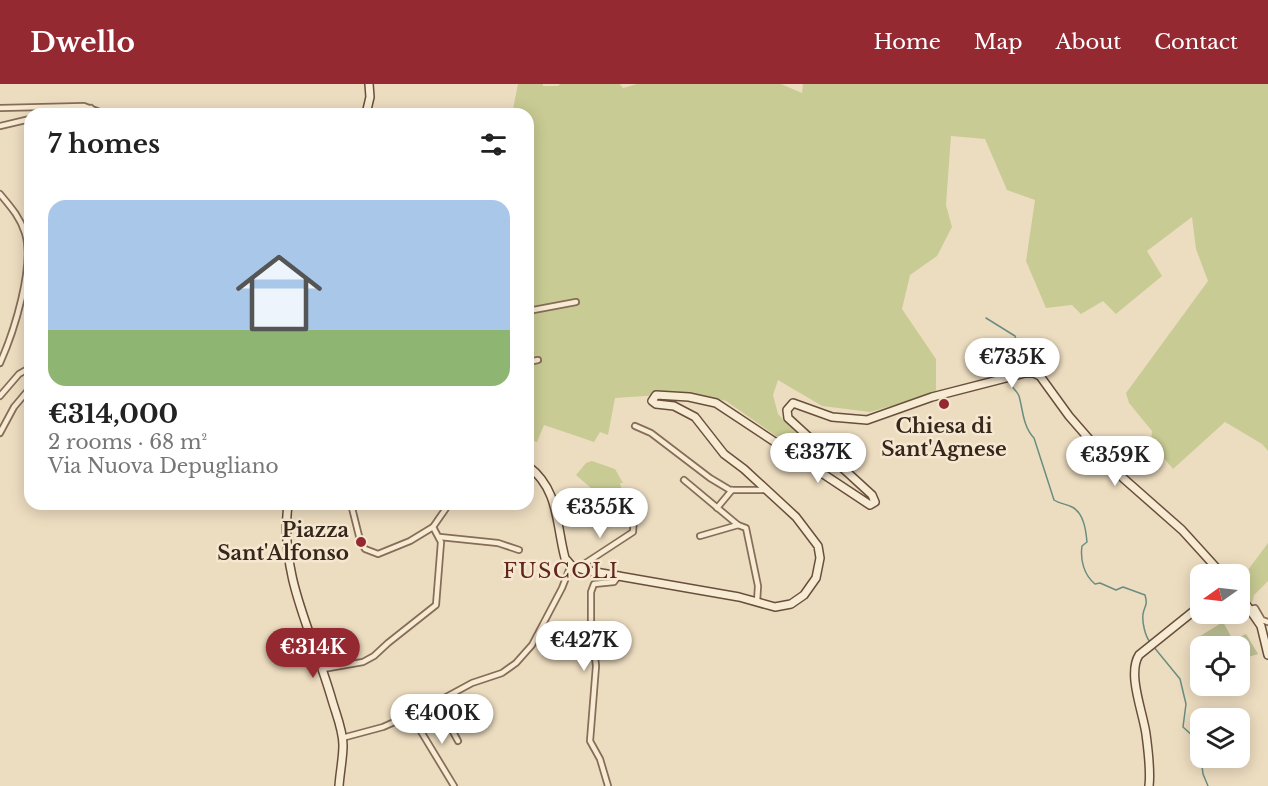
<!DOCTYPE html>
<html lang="en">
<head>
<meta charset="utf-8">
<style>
  :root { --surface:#fff; --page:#f2f2f2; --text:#222; --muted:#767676; --accent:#952931 }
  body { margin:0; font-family:"Libre Baskerville",serif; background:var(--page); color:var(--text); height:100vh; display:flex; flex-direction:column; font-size:22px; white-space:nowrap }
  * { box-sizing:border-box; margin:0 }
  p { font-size:20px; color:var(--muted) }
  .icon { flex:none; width:33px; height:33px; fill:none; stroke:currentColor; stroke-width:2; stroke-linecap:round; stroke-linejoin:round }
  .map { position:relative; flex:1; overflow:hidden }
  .sheet { position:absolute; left:24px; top:24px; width:510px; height:402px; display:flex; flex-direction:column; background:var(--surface); border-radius:18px; box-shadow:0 3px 15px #0003 }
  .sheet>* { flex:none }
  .needle { width:39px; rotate:256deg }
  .fabs { position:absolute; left:1190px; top:480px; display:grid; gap:12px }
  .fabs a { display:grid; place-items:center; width:60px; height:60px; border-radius:12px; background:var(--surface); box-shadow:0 3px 15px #0003; font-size:30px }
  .price { position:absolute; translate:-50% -51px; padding:0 14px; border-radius:21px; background:#fff; color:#222; font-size:20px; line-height:39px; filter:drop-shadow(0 2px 3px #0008) }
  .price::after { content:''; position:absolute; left:50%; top:36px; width:18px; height:14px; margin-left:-9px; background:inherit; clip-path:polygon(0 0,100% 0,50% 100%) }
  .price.current { background:var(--accent); color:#fff }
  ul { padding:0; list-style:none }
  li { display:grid; align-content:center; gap:12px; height:318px; padding:0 24px }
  li span { display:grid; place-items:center; height:186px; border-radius:18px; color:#555 }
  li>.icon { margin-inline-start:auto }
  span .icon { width:108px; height:108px; fill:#fffc; stroke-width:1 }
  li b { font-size:26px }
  h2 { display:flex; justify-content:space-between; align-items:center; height:72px; padding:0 24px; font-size:26px }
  header { display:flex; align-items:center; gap:36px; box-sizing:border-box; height:84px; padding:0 30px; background:var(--accent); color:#fff }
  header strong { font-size:28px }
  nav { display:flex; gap:33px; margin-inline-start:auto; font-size:21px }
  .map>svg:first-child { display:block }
  .green { fill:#c9cb94 }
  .cemetery { fill:#bec094 }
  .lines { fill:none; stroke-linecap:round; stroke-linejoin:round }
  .stream { stroke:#6a8d82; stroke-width:1.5 }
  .street-casing { stroke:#866d58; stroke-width:8 }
  .secondary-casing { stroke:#684f3c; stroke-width:10 }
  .street { stroke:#f8ebd3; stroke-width:4.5 }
  .secondary { stroke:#f8ebd3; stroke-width:7 }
  .poi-dot { fill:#952931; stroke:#f5e7d0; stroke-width:2 }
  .labels { text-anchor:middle; stroke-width:5; stroke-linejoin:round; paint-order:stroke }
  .poi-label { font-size:20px; font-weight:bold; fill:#36271d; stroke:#f5e7d0 }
  .neighbourhood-label { font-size:21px; letter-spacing:1.5px; fill:#62261c; stroke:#f5e7d0 }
</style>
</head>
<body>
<header>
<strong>Dwello</strong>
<nav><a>Home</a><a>Map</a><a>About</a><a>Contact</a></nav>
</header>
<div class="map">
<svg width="1268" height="702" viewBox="0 0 1268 702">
  <rect width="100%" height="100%" fill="#edddc0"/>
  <!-- green -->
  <g class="green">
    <polygon points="518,0 543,0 543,2 558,2 560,0 620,0 623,4 637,0 781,0 802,9 803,0 1268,0 1268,367 1262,360 1225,338 1173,385 1151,359 1152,347 1129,319 1126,309 1208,197 1196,165 1192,133 1147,167 1162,192 1116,230 1103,217 1081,230 1072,221 1046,224 1026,177 1035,116 1007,106 985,55 951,52 946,121 952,143 937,172 910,191 902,225 936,275 936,309 870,328 822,322 778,296 773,311 778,330 834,389 809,375 726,317 691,309 615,314 608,351 600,348 594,358 544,341 537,358 528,355 528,30 512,30"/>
    <polygon points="592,377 615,385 623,399 620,399 623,411 627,415 616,420 614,424 576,391 586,379"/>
    <polygon points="1268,459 1268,497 1254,511 1252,519 1240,504 1242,494"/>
  </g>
  <!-- cemetery -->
  <polygon class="cemetery" points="1223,538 1233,556 1246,550 1258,570 1239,576 1239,562 1202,562 1197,554"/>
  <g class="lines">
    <!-- stream -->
    <g class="stream">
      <polyline points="986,234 1015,252 1017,258 1006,284 1008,291"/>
      <path d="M1009,296c1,7 8,10 10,16 4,14 4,31 15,42l20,62c6,4 13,4 18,7 12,6 14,24 15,35l-5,4c-2,14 2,29 13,38l5,-1 16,7 7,-3 22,8c3,11 0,9 -2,19 -1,8 2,22 7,28"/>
      <polyline points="1153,562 1180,595 1186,620 1183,643 1196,655 1200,663"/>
      <polyline points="1201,674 1203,690 1208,702"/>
    </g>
    <!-- street casing -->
    <g class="street-casing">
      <g id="street">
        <polyline points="0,24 84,22 105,30"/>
        <polyline points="81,30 86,29 91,24"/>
        <polyline points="0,42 30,35"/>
        <path d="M0,110c10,12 20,23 25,39 10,33 -11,99 -25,130"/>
        <polyline points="528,227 576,218"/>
        <polyline points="528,278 538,276"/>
        <polyline points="0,312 19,290 26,286 30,288"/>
        <polyline points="635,342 651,349 710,394 730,406 766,406"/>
        <polyline points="0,349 14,323 30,304"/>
        <polyline points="684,396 738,441"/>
        <polyline points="351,420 360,456 365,465 378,470 410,457 433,443 449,420"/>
        <polyline points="717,424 732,406"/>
        <polyline points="700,452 738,441 746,444 758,502 757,518"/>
        <polyline points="440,453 498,459 519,466"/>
        <polyline points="578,484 633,448 634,433"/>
        <polyline points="1250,525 1255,524 1262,536 1268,538"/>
        <polyline points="323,585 363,578 374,572 388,559 436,521 441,458 433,443"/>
        <polyline points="437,618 458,657"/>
        <polyline points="411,631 454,702"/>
        <polyline points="342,654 383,643 426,624 472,599 502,589 516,579 532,561 562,504 571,481"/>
        <polyline points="608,702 600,675 590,657 596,582 591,538 591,508 594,500 614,498 619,491"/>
      </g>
    </g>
    <!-- secondary casing -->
    <g class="secondary-casing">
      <g id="secondary">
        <polyline points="366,30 370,13 369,0"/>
        <path d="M528,382c31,23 28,58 37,92l6,7 13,5 155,27 36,10 16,-3 13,-9 12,-17 4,-20 -2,-12 -22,-29 -52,-48 -20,-15 -29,-37 -21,-11 -18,-2 -4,-3 4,-6 33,2 27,6 154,102 5,-3 -3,-7 -84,-77 -1,-8 6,-7 39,14 35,3 65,-23 93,-24h9l6,3 29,40 54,62 59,52 40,44"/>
        <path d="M288,420c-9,73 25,129 44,196 4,14 11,30 11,45 0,13 -3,27 -4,41"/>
        <polyline points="1239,510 1261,542 1268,571"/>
        <path d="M1149,702c2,-16 -1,-36 -3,-52 -3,-22 -19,-60 -7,-79l61,-49"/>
      </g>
    </g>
    <!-- street -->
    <use href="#street" class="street"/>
    <!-- secondary -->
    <use href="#secondary" class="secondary"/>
  </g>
  <!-- markers -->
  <g class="poi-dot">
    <circle cx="944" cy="320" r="6"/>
    <circle cx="361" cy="458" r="6"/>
  </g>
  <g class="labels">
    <!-- poi labels -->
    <g class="poi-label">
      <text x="944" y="349">Chiesa di<tspan x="944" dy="23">Sant'Agnese</tspan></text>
      <text x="349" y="453" text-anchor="end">Piazza<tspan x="349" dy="23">Sant'Alfonso</tspan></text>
    </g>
    <!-- neighbourhood labels -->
    <g class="neighbourhood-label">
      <text x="561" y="494">FUSCOLI</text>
    </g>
  </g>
</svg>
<div class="fabs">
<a><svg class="needle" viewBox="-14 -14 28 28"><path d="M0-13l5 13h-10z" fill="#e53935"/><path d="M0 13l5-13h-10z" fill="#767676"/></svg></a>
<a><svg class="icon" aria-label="locate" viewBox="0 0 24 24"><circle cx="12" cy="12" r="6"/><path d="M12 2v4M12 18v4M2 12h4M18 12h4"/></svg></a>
<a><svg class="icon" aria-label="layers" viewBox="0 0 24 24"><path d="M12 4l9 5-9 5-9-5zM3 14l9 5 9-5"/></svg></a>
</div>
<b class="price" style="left:1012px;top:305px">€735K</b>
<b class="price" style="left:818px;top:400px">€337K</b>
<b class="price" style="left:1115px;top:403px">€359K</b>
<b class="price" style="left:600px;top:455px">€355K</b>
<b class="price" style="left:584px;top:588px">€427K</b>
<b class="price current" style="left:313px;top:595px">€314K</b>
<b class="price" style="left:442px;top:661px">€400K</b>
<section class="sheet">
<h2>7 homes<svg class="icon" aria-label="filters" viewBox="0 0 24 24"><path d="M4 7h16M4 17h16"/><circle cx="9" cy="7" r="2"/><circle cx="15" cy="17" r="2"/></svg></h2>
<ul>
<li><span style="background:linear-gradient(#a9c7e8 70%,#8fb573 0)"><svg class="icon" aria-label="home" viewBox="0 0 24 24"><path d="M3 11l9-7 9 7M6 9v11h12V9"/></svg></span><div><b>€314,000</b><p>2 rooms · 68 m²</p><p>Via Nuova Depugliano</p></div></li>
</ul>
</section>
</div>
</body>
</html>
